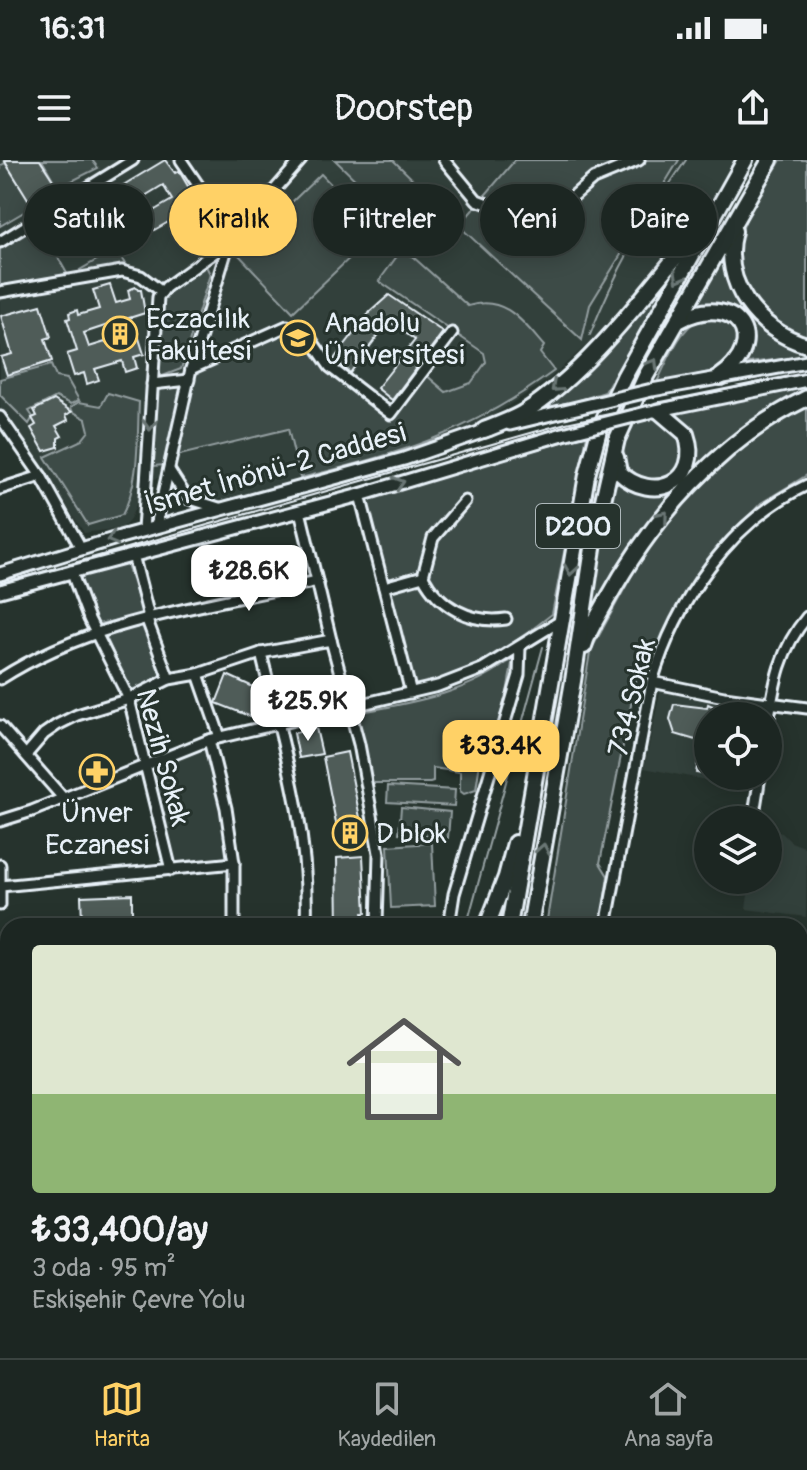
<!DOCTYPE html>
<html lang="tr">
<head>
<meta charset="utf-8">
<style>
  :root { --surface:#1c2622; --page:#29322f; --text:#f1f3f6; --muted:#a0a5a5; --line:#3a4340; --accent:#ffd166 }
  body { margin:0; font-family:Pangolin,sans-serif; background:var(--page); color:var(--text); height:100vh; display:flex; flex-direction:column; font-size:30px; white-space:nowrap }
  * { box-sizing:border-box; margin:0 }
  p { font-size:26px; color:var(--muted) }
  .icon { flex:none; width:44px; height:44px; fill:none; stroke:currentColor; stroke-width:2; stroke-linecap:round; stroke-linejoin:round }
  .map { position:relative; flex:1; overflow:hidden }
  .sheet { position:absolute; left:0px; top:758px; width:808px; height:440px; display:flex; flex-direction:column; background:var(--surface); border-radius:24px 24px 0 0; box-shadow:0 4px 20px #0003,0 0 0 2px var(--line) }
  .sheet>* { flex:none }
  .hud { position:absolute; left:24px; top:24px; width:760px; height:72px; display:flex; gap:16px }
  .fabs { position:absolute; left:694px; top:542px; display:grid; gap:16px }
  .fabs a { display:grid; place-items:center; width:88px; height:88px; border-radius:50%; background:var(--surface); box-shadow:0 4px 20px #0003,0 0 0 2px var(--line); font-size:40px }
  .price { position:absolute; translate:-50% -68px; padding:0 18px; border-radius:16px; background:#fff; color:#222; font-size:26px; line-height:52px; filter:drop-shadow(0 2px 4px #0008) }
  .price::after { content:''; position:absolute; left:50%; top:48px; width:24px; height:18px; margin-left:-12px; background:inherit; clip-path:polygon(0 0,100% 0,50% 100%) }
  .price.active { background:var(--accent); color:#111 }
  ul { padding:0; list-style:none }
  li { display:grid; align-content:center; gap:16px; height:424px; padding:0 32px }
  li+li { border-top:2px solid var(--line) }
  li span { display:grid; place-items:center; height:248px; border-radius:8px; color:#555 }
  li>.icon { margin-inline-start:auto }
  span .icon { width:144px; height:144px; fill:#fffc; stroke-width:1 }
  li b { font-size:34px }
  .pill { padding:0 28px; border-radius:36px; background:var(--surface); box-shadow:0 4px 20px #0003,0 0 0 2px var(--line); font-size:28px; line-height:72px }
  .pill.active { background:var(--accent); color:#111 }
  .status { display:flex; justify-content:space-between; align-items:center; height:56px; padding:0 40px; background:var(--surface); direction:ltr }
  .status svg { height:22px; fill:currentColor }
  header { display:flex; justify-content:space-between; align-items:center; height:104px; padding:0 32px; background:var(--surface); font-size:36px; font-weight:600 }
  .dock { display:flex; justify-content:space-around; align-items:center; height:112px; border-top:2px solid var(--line); background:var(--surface); font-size:22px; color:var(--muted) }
  .dock a { display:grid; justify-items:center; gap:4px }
  .dock .active { color:var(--accent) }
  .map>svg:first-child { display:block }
  .built { fill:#333f3a }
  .green { fill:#3e4b47; stroke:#939ea0; stroke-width:2 }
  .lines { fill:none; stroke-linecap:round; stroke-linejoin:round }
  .stream { stroke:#98a3a5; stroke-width:2 }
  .building { fill:#505c59; stroke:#e8f1f8; stroke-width:2; fill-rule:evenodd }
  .minor-casing { stroke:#e8f1f8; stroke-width:15 }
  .major-casing { stroke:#e8f1f8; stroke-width:17 }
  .highway-casing { stroke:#e8f1f8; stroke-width:20 }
  .minor { stroke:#26332d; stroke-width:9 }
  .major { stroke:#26332d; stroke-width:11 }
  .highway { stroke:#26332d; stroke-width:14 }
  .tram { stroke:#e8f1f8; stroke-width:2 }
  .major-bridge-casing { stroke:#e8f1f8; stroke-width:17; stroke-linecap:butt }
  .major-bridge { stroke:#26332d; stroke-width:11 }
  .oneway { stroke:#6a7674 }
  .labels { text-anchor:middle; stroke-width:6; stroke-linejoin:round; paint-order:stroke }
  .shield { fill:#26332d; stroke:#aeb8bb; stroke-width:2 }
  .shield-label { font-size:26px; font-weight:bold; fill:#e8f1f8 }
  .poi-label { font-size:28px; fill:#e8f1f8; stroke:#26332d; text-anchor:start }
  .street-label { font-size:28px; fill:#e8f1f8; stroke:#26332d }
</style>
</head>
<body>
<div class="status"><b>16:31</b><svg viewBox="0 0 49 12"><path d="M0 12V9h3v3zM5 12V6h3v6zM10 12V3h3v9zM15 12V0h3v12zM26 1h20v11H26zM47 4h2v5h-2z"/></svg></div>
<header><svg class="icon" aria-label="menu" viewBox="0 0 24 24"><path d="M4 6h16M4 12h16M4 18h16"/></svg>Doorstep<svg class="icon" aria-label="share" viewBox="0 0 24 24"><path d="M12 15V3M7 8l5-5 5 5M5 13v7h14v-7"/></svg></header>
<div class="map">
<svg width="807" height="1198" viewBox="0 0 807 1198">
  <rect width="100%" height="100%" fill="#26332d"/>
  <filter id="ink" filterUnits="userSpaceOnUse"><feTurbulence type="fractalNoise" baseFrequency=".0125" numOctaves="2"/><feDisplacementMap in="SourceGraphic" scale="16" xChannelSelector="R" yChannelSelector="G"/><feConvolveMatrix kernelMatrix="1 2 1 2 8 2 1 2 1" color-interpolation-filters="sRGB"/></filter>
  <g filter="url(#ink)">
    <!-- built -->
    <g class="built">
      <polygon points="0,0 735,0 710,44 611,163 548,220 475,267 373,304 229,339 207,340 188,333 177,315 142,321 138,341 129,361 122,368 84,373 14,264 0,250"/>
      <polygon points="661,528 761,550 760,556 708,556 708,616 753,616 752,629 644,608"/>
      <polygon points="207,587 227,696 177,702 151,607"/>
      <polygon points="768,669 782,673 791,682 807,688 806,757 746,749 750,720 768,720"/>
      <polygon points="4,832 8,832 8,1088 0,1087 0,903"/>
    </g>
    <!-- green -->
    <g class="green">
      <polygon points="42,0 92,0 98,8 58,28"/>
      <polygon points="335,0 393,0 434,40 406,69"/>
      <polygon points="515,0 679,0 590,145 582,180 459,66"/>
      <path d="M781,0h26v180c-51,-19 -84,-66 -61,-121 9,-21 24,-40 35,-59z"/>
      <polygon points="5,3 34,46 0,66 0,6"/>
      <polygon points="321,14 377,72 293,152 238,94"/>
      <polygon points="84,35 125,104 82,114 80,110 112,91 94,60 51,85 69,117 0,128 0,88"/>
      <path d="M403,88l65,58c36,-12 55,16 76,40l-4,7 14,18c-83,61 -155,84 -254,107l-12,-49 -112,27 18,-84 91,-42 13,2 7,5 11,19 73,64 36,-46 21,18 25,-9 15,-21 -2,-9 -105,-72z"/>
      <path d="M725,93c20,48 27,83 82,99v4l-66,8 7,-13 -27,-45 -29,3z"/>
      <polygon points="206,106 210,114 181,209 160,217 155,212 158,149 165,133"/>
      <polygon points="674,110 605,232 529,256"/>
      <path d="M711,154l26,12 3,23 -13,19 -71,16c14,-27 24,-62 55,-70z"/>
      <polygon points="51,205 56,217 67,219 79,240 71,244 56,237 29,251 33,257 29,264 0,235 0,219"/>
      <path d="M807,226v8c-55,40 -120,78 -163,133 -21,27 -39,58 -55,89l25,-142c15,18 28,18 50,17l29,-38 -23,-39z"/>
      <polygon points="182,227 164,305 154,306 155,229"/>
      <path d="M108,233l31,9c-2,38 1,80 -17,113l-34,10 -43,-68 37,-17 7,-9 -3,-12 -14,-8 -1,-4 8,-5 22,4z"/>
      <polygon points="807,245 807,315 761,343 714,394 683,439 660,484 641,494 600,703 608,716 601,766 546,766 590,492 644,393 688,338 752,280"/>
      <path d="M648,258c36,0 50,61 9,65 -9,1 -22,-6 -31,-9l-7,-18 12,-33z"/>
      <path d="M587,275l-35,179c-43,34 -84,61 -139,75l-48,-191z"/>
      <polygon points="127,404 143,455 98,464 79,417"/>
      <polygon points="146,465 166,514 131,533 104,473"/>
      <path d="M513,498l-6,35 -19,62 -8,7 -4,28 -12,4 -4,-3v-19l-27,-4v14l-3,1h-60l-14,-70c54,-10 113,-19 157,-55z"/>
      <polygon points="388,626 455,630 454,646 387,642"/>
      <polygon points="401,647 450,652 448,678 399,673"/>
      <polygon points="432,683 435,746 391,748 388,686"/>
      <polygon points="8,888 8,1045 2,1048 3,891"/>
      <polygon points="0,1106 8,1107 8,1190 206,1190 217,1198 0,1198"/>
      <polygon points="318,1190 422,1190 421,1198 313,1198"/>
    </g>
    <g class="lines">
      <!-- stream -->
      <g class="stream">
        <path d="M590,175c24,-62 58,-121 96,-175"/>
        <polyline points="467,764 543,487"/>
      </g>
    </g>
    <!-- building -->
    <g class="building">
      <polygon points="4,0 40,0 58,28 33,47"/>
      <polygon points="165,0 175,13 179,11 199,45 122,88 114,74 172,40 163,25 105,60 95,42"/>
      <path d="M110,125l6,18 14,-4 -2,-9 8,-3 2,3h3l4,23 -22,7 5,15 9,-3 7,22 -10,3 3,11 -12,4 -3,-11 -27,8 4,11 -12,4 -3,-11 -10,3 -7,-22 10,-3 -10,-32 3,-1 -1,-5 8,-3 1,5 21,-6 -6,-19zM111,164l4,15 -26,8 -5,-14z"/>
      <polygon points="389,135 443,172 392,240 377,228 415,180 389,161 350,213 334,199 370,152"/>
      <polygon points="41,145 51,177 45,179 52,201 7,215 1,197 12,194 1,156"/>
      <polygon points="54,240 72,252 66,255 68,260 56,266 62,276 58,278 58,287 44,291 31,268 36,265 32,258 37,256 34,250"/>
      <polygon points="227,515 262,531 266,544 259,560 216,543"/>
      <polygon points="674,544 707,548 708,544 722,550 723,544 743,547 741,556 708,556 708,615 696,613 701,585 699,581 675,574 670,559"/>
      <polygon points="316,568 322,594 299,598 294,573"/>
      <polygon points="347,592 365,683 341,688 323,597"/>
      <polygon points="363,696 366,753 363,753 363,766 338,766 337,698"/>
      <polygon points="132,734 132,762 82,761 81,736"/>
    </g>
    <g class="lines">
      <!-- minor casing -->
      <g class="minor-casing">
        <g id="minor">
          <polyline points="181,0 211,44 229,82"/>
          <polyline points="444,0 477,40 495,47 542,53 555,52 593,19 639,0"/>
          <polyline points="0,82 133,0"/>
          <polyline points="0,132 122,111 141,116 162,132"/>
          <polyline points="191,209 287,166 305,171 330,207 391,254 452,173"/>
          <polyline points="152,224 189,220"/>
          <polyline points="0,257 41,316 81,388"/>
          <polyline points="169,310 187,338 219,348"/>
          <polyline points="0,329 41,316"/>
          <polyline points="360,335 411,533"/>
          <polyline points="300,351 317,421"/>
          <polyline points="156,366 191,209 229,82"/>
          <polyline points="143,370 158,137 166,127 229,82 301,0"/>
          <polyline points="133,395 148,453 147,460 169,519"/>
          <polyline points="71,411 89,459 129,539 171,710"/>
          <path d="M423,416c16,31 48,48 83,43"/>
          <polyline points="384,427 423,416 433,378 465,341"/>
          <path d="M261,493c22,93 49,177 45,273"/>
          <polyline points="198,514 220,577"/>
          <path d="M0,519c94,-61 209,-73 317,-98l14,59"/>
          <polyline points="652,522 724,537 807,548"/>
          <path d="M768,564c6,-41 12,-75 39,-107"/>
          <polyline points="0,566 64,639"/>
          <polyline points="209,580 226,648 234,703"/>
          <polyline points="26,595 44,574 57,565 77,555 129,539 169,519 198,514 261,493 331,480 359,584 379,693 377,766"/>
          <polyline points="753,660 760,616"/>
          <polyline points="0,661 32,651 209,580 438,526 482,509 562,460"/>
          <polyline points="0,705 0,745"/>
          <polyline points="1,726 234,703 234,766"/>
          <polyline points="742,726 743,720"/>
          <polyline points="449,766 454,734 519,515 520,487"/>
          <path d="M606,766l46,-244c23,-79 78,-161 155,-197"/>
          <polyline points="0,791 8,791"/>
          <polyline points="0,824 8,824"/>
          <polyline points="800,914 807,915"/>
          <polyline points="800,1026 807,1007"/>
          <polyline points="0,1097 8,1098"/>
          <polyline points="220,1190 230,1198"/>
          <polyline points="657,1190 675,1198"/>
          <polyline points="535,1198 536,1190"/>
          <polyline points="605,1198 609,1190"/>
          <polyline points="722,1198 726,1190"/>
        </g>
      </g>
      <!-- major casing -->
      <g class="major-casing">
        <g id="major">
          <polyline points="652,230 807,202"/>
          <polyline points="654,251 807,220"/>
          <polyline points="510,264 564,251"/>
          <polyline points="0,414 120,377 404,299 490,269"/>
          <polyline points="0,431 360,335 563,274"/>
        </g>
      </g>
      <!-- highway casing -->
      <g class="highway-casing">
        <g id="highway">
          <path d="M734,71c-14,52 24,100 73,114"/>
          <path d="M680,160c56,-29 91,21 40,57"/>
          <path d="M484,270c13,-5 27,-10 39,-17 69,-44 124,-123 176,-184"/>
          <path d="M616,297l3,15c34,33 84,10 67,-38l-27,-23"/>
          <path d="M584,486c4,-15 14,-29 22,-44 46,-84 114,-162 201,-204"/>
          <polyline points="487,766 506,717 515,683"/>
          <polyline points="509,766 587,315 599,270 624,217 745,0"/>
          <polyline points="530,766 573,521 595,375 617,279 646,216 770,0"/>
          <polyline points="434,1198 435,1190"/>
          <polyline points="455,1198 457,1190"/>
        </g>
      </g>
      <!-- minor -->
      <use href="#minor" class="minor"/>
      <!-- major -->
      <use href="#major" class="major"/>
      <!-- highway -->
      <use href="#highway" class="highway"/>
      <!-- tram -->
      <polyline class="tram" points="0,424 566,263 807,213"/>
      <!-- major-bridge casing -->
      <g class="major-bridge-casing">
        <g id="major-bridge">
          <polyline points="564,251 652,230"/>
          <polyline points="563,274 650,252"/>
        </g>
      </g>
      <!-- major-bridge -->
      <use href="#major-bridge" class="major-bridge"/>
    </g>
    <!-- one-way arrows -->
    <defs><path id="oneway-chevron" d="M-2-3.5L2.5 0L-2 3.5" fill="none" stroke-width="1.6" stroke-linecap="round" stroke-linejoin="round" transform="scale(2)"/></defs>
    <g class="oneway">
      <use href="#oneway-chevron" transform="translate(679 117) rotate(119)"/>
      <use href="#oneway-chevron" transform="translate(653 204) rotate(-59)"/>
      <use href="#oneway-chevron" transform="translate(556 227) rotate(138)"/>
      <use href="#oneway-chevron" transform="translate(150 265) rotate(92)"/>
      <use href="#oneway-chevron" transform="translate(399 323) rotate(-17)"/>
      <use href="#oneway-chevron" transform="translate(663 356) rotate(-50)"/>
      <use href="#oneway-chevron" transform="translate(112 379) rotate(164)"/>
      <use href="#oneway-chevron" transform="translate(571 410) rotate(99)"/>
      <use href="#oneway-chevron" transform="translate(543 689) rotate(-80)"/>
    </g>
  </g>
  <!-- icons -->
  <defs>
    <g id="building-ring" transform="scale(1.8)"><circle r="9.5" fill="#26332d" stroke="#ffd166" stroke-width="1.5"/><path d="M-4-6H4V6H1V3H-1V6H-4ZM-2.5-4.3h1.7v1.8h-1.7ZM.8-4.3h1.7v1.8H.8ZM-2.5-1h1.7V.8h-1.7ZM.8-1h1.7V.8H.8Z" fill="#ffd166"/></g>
    <g id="university-ring" transform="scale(1.8)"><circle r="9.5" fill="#26332d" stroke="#ffd166" stroke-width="1.5"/><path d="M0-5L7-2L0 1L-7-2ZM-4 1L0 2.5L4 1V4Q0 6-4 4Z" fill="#ffd166"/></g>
    <g id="pharmacy-ring" transform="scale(1.8)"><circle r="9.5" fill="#26332d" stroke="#ffd166" stroke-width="1.5"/><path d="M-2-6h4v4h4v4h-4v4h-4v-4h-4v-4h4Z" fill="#ffd166"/></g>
  </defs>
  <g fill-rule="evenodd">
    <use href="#building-ring" x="120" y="174"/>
    <use href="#university-ring" x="298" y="178"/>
    <use href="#pharmacy-ring" x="97" y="612"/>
    <use href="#building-ring" x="350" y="673"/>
  </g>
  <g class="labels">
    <!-- shield labels -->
    <rect class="shield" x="536" y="344" width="84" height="44" rx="6"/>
    <g class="shield-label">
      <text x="578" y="375">D200</text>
    </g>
    <!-- poi labels -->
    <g class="poi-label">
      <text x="146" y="168">Eczacılık<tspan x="146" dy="32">Fakültesi</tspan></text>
      <text x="324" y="172">Anadolu<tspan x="324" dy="32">Üniversitesi</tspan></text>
      <text x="97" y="662" text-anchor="middle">Ünver<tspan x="97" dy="32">Eczanesi</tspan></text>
      <text x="376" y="683">D blok</text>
    </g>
    <!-- street labels -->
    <g class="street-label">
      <text transform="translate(275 308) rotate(-16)" y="10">İsmet İnönü-2 Caddesi</text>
      <text transform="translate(631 537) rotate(-76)" y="10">734 Sokak</text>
      <text transform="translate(164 597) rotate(75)" y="10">Nezih Sokak</text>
    </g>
  </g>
</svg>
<div class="fabs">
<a><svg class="icon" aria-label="locate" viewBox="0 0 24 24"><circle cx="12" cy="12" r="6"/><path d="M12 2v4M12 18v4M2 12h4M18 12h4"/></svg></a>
<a><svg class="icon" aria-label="layers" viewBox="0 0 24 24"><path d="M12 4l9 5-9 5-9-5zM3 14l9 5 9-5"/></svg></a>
</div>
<b class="price" style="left:249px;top:453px">₺28.6K</b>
<b class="price" style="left:308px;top:583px">₺25.9K</b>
<b class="price active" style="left:501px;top:628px">₺33.4K</b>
<div class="hud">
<a class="pill">Satılık</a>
<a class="pill active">Kiralık</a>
<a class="pill">Filtreler</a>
<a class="pill">Yeni</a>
<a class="pill">Daire</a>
</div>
<section class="sheet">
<ul>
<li><span style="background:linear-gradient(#dfe7d0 60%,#8fb573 0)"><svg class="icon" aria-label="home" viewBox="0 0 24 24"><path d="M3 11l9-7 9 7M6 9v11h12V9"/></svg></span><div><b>₺33,400/ay</b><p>3 oda · 95 m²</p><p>Eskişehir Çevre Yolu</p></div></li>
</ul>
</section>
</div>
<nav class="dock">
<a class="active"><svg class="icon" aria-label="map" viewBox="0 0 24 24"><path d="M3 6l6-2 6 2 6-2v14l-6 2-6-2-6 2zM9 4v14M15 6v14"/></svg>Harita</a>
<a><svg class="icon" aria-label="saved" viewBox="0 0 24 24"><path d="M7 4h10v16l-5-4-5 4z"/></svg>Kaydedilen</a>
<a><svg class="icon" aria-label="home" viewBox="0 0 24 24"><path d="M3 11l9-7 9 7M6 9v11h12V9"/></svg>Ana sayfa</a>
</nav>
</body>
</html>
